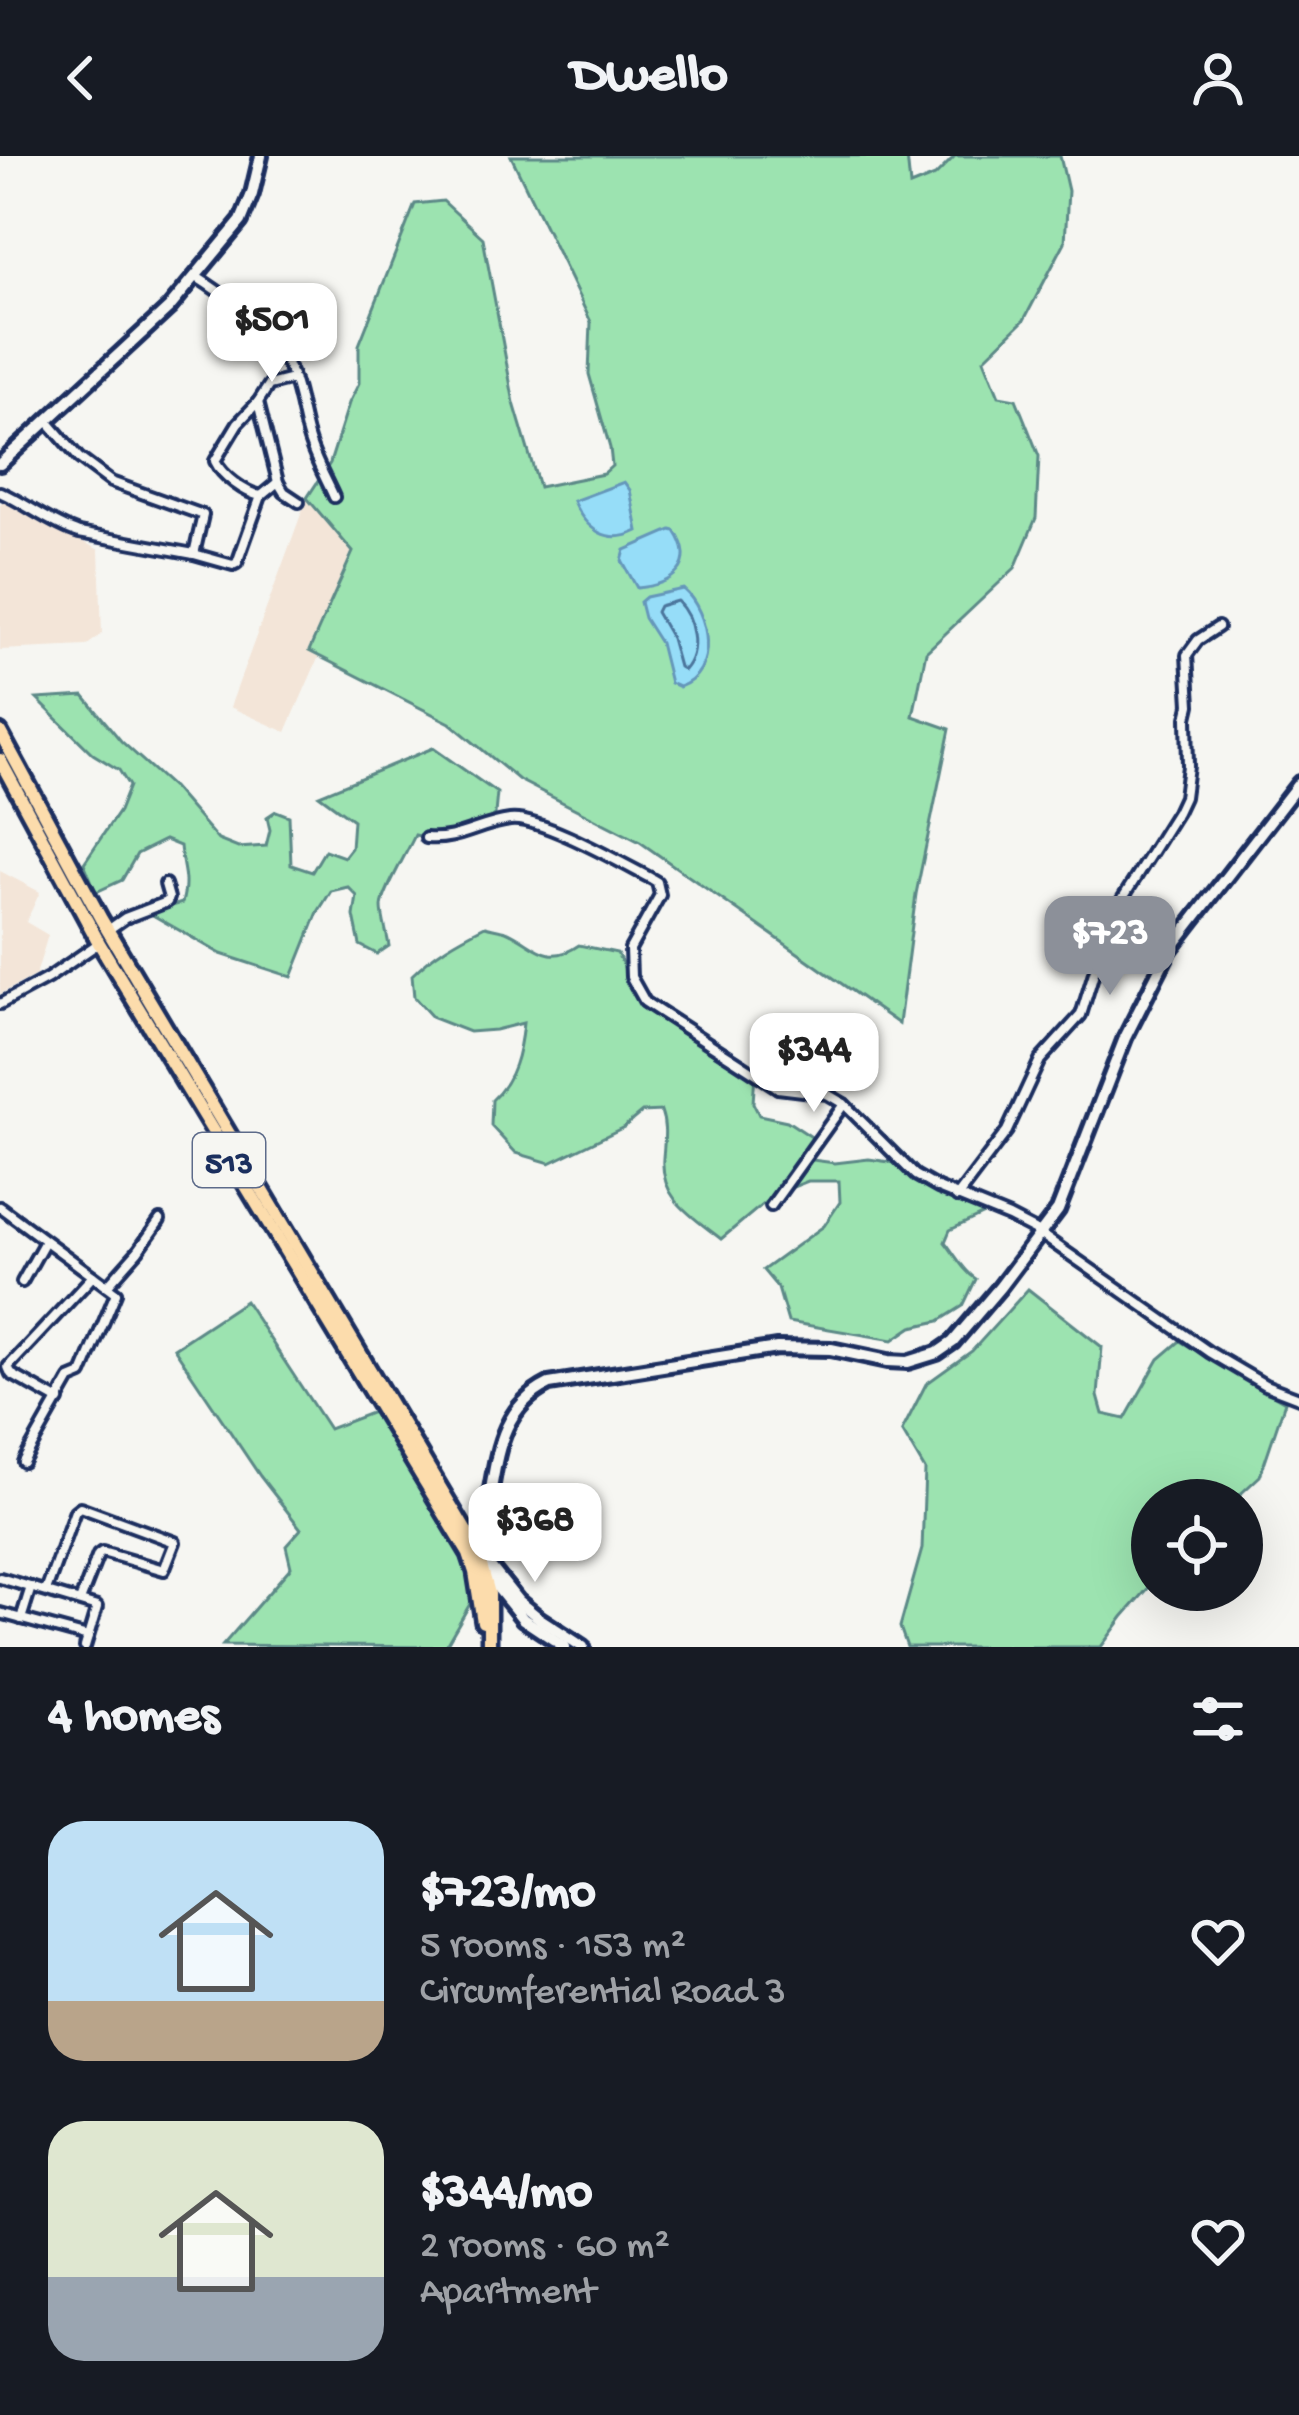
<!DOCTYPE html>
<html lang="en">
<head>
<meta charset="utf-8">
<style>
  :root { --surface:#171b24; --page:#20242c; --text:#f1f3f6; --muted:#9ea1a6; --accent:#8c9099 }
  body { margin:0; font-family:"Gochi Hand",sans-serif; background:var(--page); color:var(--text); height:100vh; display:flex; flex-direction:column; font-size:45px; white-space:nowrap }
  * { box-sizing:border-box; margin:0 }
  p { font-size:39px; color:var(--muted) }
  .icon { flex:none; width:66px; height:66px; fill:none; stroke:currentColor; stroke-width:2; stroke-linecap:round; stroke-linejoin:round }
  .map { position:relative; height:1491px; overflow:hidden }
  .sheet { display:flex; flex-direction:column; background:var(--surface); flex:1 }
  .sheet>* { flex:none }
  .fabs { position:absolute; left:1131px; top:1323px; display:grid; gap:24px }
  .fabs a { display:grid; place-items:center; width:132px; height:132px; border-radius:50%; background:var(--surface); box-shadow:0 12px 48px #0002; font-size:60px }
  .price { position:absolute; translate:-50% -102px; padding:0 27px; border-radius:24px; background:#fff; color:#222; font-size:39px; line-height:78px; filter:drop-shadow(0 3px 6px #0008) }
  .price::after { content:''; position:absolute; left:50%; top:72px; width:36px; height:27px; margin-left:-18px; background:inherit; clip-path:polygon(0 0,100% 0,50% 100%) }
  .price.on { background:var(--accent); color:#fff }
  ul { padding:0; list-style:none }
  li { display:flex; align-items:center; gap:36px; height:300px; padding:0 48px }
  li span { display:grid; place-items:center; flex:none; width:336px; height:240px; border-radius:36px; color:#555 }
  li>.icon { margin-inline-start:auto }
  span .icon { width:144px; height:144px; fill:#fffc; stroke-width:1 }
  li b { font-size:51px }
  h2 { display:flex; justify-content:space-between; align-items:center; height:144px; padding:0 48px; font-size:51px }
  header { display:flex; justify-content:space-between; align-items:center; height:156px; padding:0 48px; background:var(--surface); font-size:54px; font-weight:700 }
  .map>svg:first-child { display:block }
  .built { fill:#f3e5d8 }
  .green { fill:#9ce3b0; stroke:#5c8987; stroke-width:3 }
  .water { fill:#96ddf8; stroke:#6597ba; stroke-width:3 }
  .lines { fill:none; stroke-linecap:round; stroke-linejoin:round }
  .shore { stroke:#4c759c; stroke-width:3 }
  .street-casing { stroke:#1b2f5e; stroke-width:16 }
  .secondary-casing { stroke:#1b2f5e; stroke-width:20 }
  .primary-casing { stroke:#1b2f5e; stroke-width:21 }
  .street { stroke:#f6f6f2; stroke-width:8 }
  .secondary { stroke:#f6f6f2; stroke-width:10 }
  .primary { stroke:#fcdcac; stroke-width:12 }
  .labels { text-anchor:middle; stroke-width:10; stroke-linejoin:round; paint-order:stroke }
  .shield { fill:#f6f6f2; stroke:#5d6b8a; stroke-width:3 }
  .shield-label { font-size:33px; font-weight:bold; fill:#1b2f5e }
</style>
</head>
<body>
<header><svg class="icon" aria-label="back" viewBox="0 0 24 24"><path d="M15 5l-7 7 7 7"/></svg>Dwello<svg class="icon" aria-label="person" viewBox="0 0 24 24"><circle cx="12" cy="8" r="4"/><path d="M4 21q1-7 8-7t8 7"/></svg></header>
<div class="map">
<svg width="1299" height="1491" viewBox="0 0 1299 1491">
  <rect width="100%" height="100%" fill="#f6f6f2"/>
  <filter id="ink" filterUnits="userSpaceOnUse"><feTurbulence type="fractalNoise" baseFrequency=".00833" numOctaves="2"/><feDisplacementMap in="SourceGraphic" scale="24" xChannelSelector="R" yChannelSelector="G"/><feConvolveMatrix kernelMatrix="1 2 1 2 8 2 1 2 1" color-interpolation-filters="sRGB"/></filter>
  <g filter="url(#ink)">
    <!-- built -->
    <g class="built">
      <polygon points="307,342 353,396 309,492 320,498 286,576 230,551"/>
      <polygon points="3,344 99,394 102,478 86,490 0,494 0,350"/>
      <polygon points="0,715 40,736 26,766 48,779 36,819 0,838"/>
    </g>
    <!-- green -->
    <g class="green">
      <polygon points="511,0 907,0 910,30 935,20 955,0 1060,0 1068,35 1065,86 1024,164 984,203 999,240 1016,243 1039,300 1036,362 1015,412 926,496 913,560 950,573 916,738 899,868 640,686 519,624 450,567 309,495 353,396 307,342 330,307 349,247 359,227 359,189 415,48 443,45 483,82 514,247 539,331 603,318 612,310 610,292 589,218 591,166"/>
      <path d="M84,540l37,45 51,46 46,53 20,8 28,-2 4,-16 -3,-13 9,-6 13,5 2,49 21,7 13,-22 19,7 7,-9 2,-28 -34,-25 114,-47 64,45 -2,21c-27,24 -45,29 -80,21 -7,16 -33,59 -33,72 0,12 5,26 7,39l-12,8 -17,-9 -6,-29 3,-20 -9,-9 -17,4 -13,21 -26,65 -71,-23 -72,-41 33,-10c7,-25 0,-33 -2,-57l-15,-6 -28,14 -15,26 -26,12 -12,-29 35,-52 10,-25 -10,-16 -26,-16 -56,-55z"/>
      <path d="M485,770c7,2 14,3 21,5 29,12 40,37 73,14l38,8 24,47 114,73 -2,30 6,12 28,6 26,17 -1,22 23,3 34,-4 27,4 20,16 76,31 -42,20 -5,12c10,12 18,29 31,37l-13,27 -24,15 -27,6 -19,13 -105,-18 -10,-34 -15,-18 61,-44 16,-24 -1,-21h-31l-33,13 -54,45c-29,-23 -61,-40 -58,-81 1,-16 4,-31 -2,-47l-19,1 -18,15 -74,36 -34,-10 -25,-27 1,-26c22,-20 28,-48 31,-77l-28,7 -26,2 -36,-14 -19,-21 -2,-22c22,-22 45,-35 73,-49z"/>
      <polygon points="1028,1133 1102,1191 1098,1240 1103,1258 1125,1263 1159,1203 1180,1185 1285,1246 1260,1320 1234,1344 1152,1344 1152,1428 1123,1461 1101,1491 907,1491 900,1471 922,1393 925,1314 902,1275 926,1228 972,1195"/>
      <path d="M245,1145l84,128 44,-17c31,50 92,130 101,185l-29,50 -222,-2 68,-78 -5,-21 15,-17 -41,-53 -86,-128z"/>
    </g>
    <!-- water -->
    <g class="water">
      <path d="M624,326l6,8 8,41c-30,15 -52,-1 -65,-30z"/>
      <path d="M671,374l4,1c24,36 -4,54 -38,57l-15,-27 3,-11z"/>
      <path d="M683,433c27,23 37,84 -4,98l-9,-4 -10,-40 -16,-25 -4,-16 6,-5z"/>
    </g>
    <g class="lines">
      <!-- shore -->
      <path class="shore" d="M677,445c17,17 24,50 7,69l-5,-3 -8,-29 -15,-26 3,-6z"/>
      <!-- street casing -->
      <g class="street-casing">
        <g id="street">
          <path d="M195,120c35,22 74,52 93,90 11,22 13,47 20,71 6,21 17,40 26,60"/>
          <polyline points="293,223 269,229 258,246 278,326 284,336 299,346"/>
          <path d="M258,246l-20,21 -23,38c7,15 30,32 46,35"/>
          <polyline points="48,266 79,302 111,326 203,359 194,398"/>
          <path d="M0,336c27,12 51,32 79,41l115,21 39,11 4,-2 24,-67 17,-14"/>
          <path d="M426,682c32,3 52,-14 84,-18 29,-4 113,44 142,59l5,3 3,13 -30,54 1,28 14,25 133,86 49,6 17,10 71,71 23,13 71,29 27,14 173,121 56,33 34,13"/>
          <polyline points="108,774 125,762 167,746 169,742 165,728"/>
          <polyline points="0,848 48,822 99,787"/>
          <polyline points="778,932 807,871"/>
          <polyline points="957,1041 1007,975 1040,904 1081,859 1111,761 1177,656 1184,641 1188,610 1187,562 1190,549 1187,499 1198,484 1218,471"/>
          <polyline points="771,1050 844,948"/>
          <polyline points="0,1051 116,1137 82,1218 70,1223 23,1306"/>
          <polyline points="22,1126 45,1085"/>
          <polyline points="107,1130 138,1095 160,1064"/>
          <polyline points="59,1245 11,1218 8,1211 93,1120"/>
          <polyline points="0,1422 97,1451 85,1491"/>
          <polyline points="46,1435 75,1355 80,1351 175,1386 164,1414 102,1396 98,1399 80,1445"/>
          <polyline points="0,1457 88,1481"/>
          <polyline points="21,1463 31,1431"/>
        </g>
      </g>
      <!-- secondary casing -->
      <g class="secondary-casing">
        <g id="secondary">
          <polyline points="0,308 169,152 241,65 252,38 261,0"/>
          <path d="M474,1394c28,-56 8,-133 75,-166l228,-36 54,1 57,12 20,1 29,-9 16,-11 47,-55 58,-77 67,-172 44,-87 130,-168"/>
          <polyline points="478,1395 518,1445 540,1463 583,1491"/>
          <polyline points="485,1416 523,1463 565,1491"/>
        </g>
      </g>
      <!-- primary casing -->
      <g class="primary-casing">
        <g id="primary">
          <polyline points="0,576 101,763 476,1392 489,1438 489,1491"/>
          <polyline points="0,604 99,787 469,1398 475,1416 483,1466"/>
        </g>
      </g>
      <!-- street -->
      <use href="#street" class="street"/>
      <!-- secondary -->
      <use href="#secondary" class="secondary"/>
      <!-- primary -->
      <use href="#primary" class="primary"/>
    </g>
  </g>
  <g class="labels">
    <!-- shield labels -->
    <rect class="shield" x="193" y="977" width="72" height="54" rx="9"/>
    <g class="shield-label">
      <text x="229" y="1016">513</text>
    </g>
  </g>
</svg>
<div class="fabs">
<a><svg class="icon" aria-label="locate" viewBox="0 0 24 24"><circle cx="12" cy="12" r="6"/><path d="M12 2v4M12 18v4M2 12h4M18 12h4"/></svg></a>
</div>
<b class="price" style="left:272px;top:229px">$501</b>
<b class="price on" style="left:1110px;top:842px">$723</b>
<b class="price" style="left:814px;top:959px">$344</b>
<b class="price" style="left:535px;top:1429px">$368</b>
</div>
<section class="sheet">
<h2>4 homes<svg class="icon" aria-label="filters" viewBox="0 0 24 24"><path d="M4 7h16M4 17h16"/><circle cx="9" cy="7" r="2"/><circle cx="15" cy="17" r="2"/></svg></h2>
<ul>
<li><span style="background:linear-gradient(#bfe0f5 75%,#b9a48a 0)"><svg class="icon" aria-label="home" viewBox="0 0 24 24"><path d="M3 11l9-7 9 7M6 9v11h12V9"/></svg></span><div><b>$723/mo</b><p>5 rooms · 153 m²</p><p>Circumferential Road 3</p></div><svg class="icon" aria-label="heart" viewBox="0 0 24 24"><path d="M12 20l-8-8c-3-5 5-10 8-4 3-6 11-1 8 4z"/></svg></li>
<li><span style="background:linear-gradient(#dfe7d0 65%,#9aa5b1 0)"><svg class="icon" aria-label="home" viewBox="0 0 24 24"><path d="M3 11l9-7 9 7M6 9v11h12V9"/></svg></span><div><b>$344/mo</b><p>2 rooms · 60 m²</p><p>Apartment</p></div><svg class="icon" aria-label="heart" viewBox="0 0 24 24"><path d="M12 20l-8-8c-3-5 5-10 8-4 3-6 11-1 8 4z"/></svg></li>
</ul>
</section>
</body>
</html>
